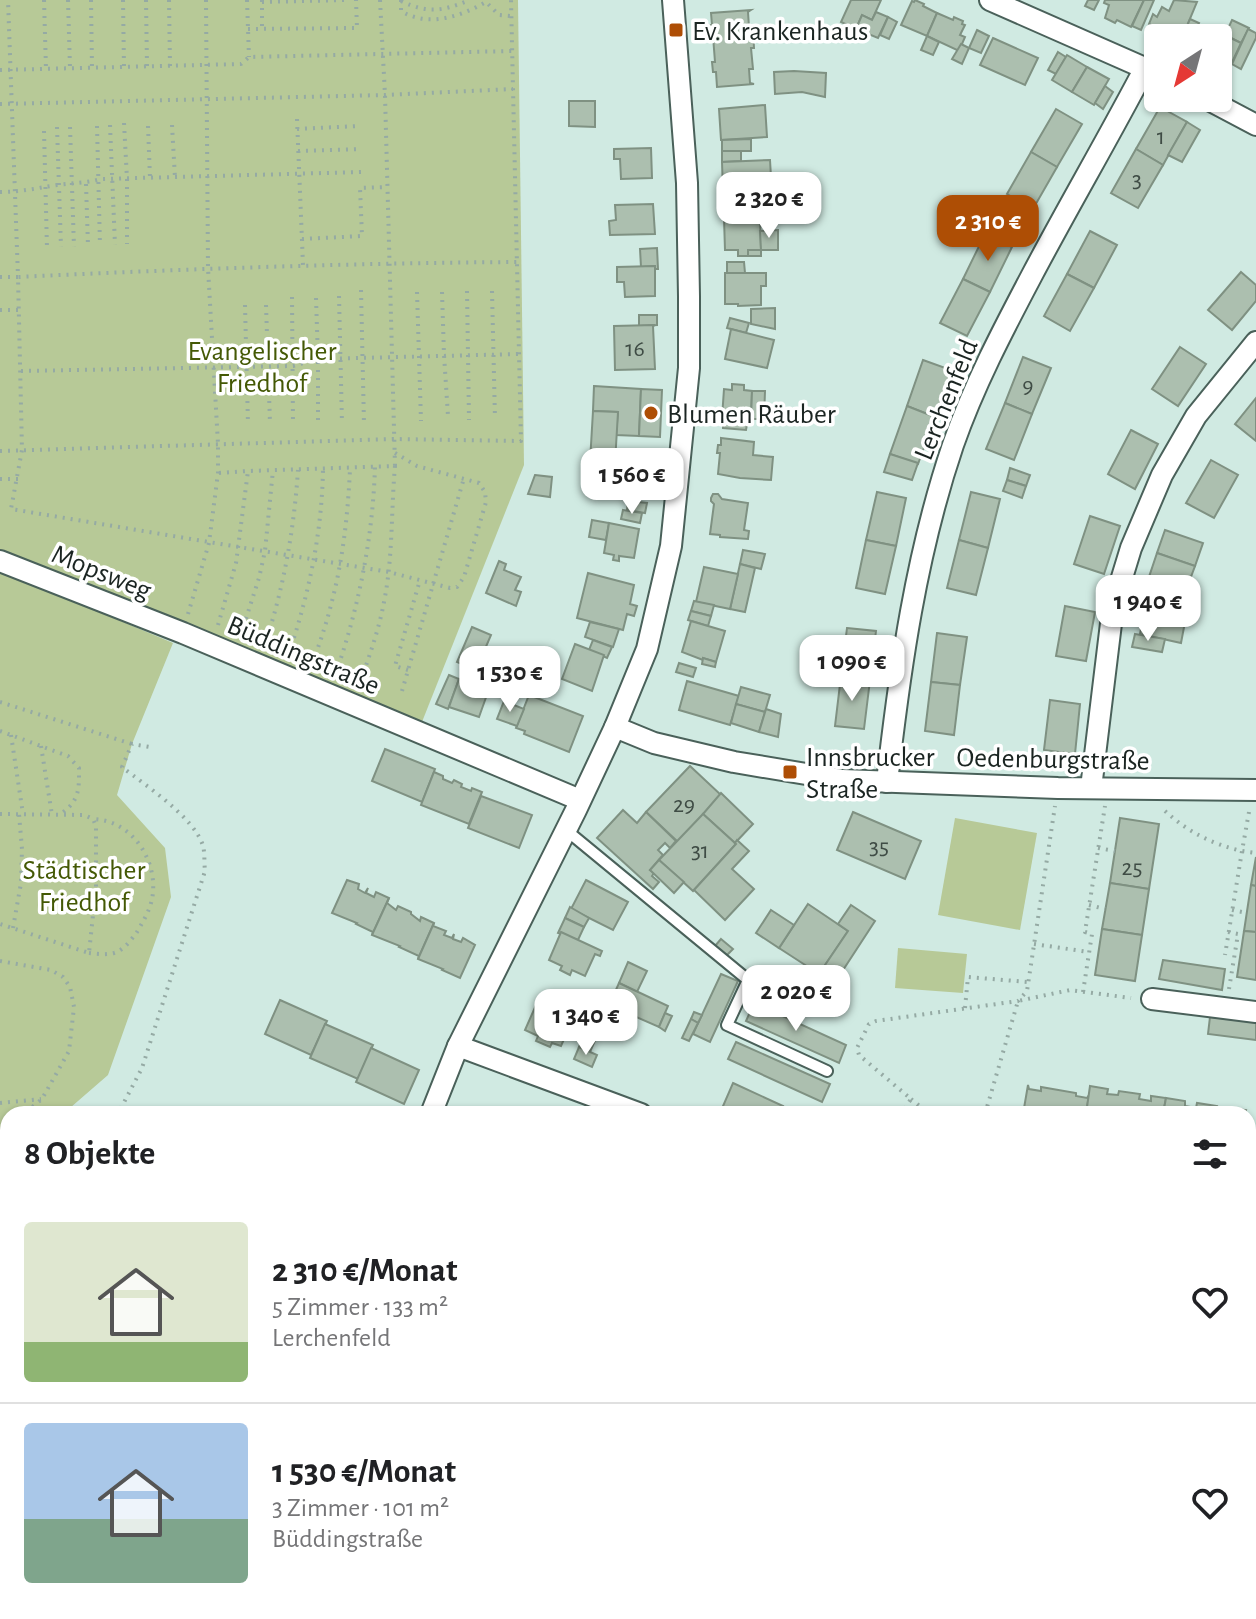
<!DOCTYPE html>
<html lang="de">
<head>
<meta charset="utf-8">
<style>
  :root { --surface:#fff; --page:#f2f2f2; --text:#202124; --muted:#757577; --line:#e0e0e0; --accent:#ae4e05 }
  body { margin:0; font-family:"Alegreya Sans",sans-serif; background:var(--page); color:var(--text); height:100vh; display:flex; flex-direction:column; font-size:30px; white-space:nowrap }
  * { box-sizing:border-box; margin:0 }
  p { font-size:26px; color:var(--muted) }
  .icon { flex:none; width:44px; height:44px; fill:none; stroke:currentColor; stroke-width:2; stroke-linecap:round; stroke-linejoin:round }
  .map { position:relative; flex:1; overflow:hidden }
  .drawer { position:absolute; left:0px; top:1106px; width:1256px; height:514px; display:flex; flex-direction:column; background:var(--surface); border-radius:24px 24px 0 0; box-shadow:0 2px 6px #0004 }
  .drawer>* { flex:none }
  .needle { width:52px; rotate:216deg }
  .controls { position:absolute; left:1144px; top:24px; display:grid; gap:16px }
  .controls a { display:grid; place-items:center; width:88px; height:88px; border-radius:8px; background:var(--surface); box-shadow:0 2px 6px #0004; font-size:40px }
  .price { position:absolute; translate:-50% -68px; padding:0 18px; border-radius:16px; background:#fff; color:#222; font-size:26px; line-height:52px; filter:drop-shadow(0 2px 4px #0008) }
  .price::after { content:''; position:absolute; left:50%; top:48px; width:24px; height:18px; margin-left:-12px; background:inherit; clip-path:polygon(0 0,100% 0,50% 100%) }
  .price.current { background:var(--accent); color:#fff }
  ul { padding:0; list-style:none }
  li { display:flex; align-items:center; gap:24px; height:200px; padding:0 24px }
  li+li { border-top:2px solid var(--line) }
  li span { display:grid; place-items:center; flex:none; width:224px; height:160px; border-radius:8px; color:#555 }
  li>.icon { margin-inline-start:auto }
  span .icon { width:96px; height:96px; fill:#fffc; stroke-width:1 }
  li b { font-size:34px }
  h2 { display:flex; justify-content:space-between; align-items:center; height:96px; padding:0 24px; font-size:34px }
  .map>svg:first-child { display:block }
  .built { fill:#bde0d5 }
  .green { fill:#b7c997 }
  .building { fill:#acbfaf; stroke:#7f9182; stroke-width:2 }
  .lines { fill:none; stroke-linecap:round; stroke-linejoin:round }
  .lane-casing { stroke:#4a615a; stroke-width:14 }
  .street-casing { stroke:#4a615a; stroke-width:24 }
  .path { stroke:#95aaa4; stroke-width:4; stroke-dasharray:2 6; stroke-linecap:butt }
  .lane { stroke:#fff; stroke-width:10 }
  .street { stroke:#fff; stroke-width:20 }
  .poi-dot { fill:#ae4e05; stroke:#fff; stroke-width:3 }
  .labels { text-anchor:middle; stroke-width:7; stroke-linejoin:round; paint-order:stroke }
  .number-label { font-size:24px; fill:#3f4c45 }
  .poi-label { font-size:28px; fill:#1b2522; stroke:#fff; text-anchor:start }
  .park-label { font-size:28px; fill:#445905; stroke:#fff }
  .street-label { font-size:28px; fill:#1b2522; stroke:#fff }
</style>
</head>
<body>
<div class="map">
<svg width="1256" height="1619" viewBox="0 0 1256 1619">
  <rect width="100%" height="100%" fill="#d0eae2"/>
  <!-- built -->
  <polygon class="built" points="387,1612 758,1612 755,1619 426,1619"/>
  <!-- green -->
  <g class="green">
    <polygon points="0,0 518,0 524,465 418,732 0,561"/>
    <polygon points="0,570 173,643 132,744 117,795 165,848 171,897 108,1075 63,1114 8,1114 8,1161 0,1168"/>
    <polygon points="955,818 1037,833 1020,930 938,915"/>
    <polygon points="898,948 967,954 963,993 895,988"/>
  </g>
  <!-- building -->
  <g class="building">
    <polygon points="851,0 881,0 872,20 862,15 856,29 841,22"/>
    <polygon points="915,0 924,4 923,6 937,13 927,36 901,25 912,1 914,2"/>
    <polygon points="1088,0 1099,0 1094,10 1085,6"/>
    <polygon points="1105,0 1144,0 1131,27 1117,20 1115,23 1105,18 1109,5 1104,3"/>
    <polygon points="1144,0 1154,0 1141,30 1132,26"/>
    <polygon points="1174,0 1197,2 1182,38 1158,38 1158,40 1149,36 1153,26 1149,24 1153,14 1157,17 1162,7 1169,11"/>
    <polygon points="751,10 748,12 749,27 756,28 753,28 754,48 751,48 753,69 749,69 750,83 754,84 717,87 716,72 713,72 712,62 715,62 713,36 710,36 709,25 712,25 711,13"/>
    <polygon points="876,12 888,17 878,38 856,29 862,15 872,20"/>
    <polygon points="937,13 953,20 954,17 963,21 962,24 965,25 960,35 965,37 959,51 927,36"/>
    <polygon points="888,17 897,22 889,39 880,35"/>
    <polygon points="1190,19 1199,23 1192,38 1182,38"/>
    <polygon points="1232,20 1249,28 1241,43 1225,35"/>
    <polygon points="1212,29 1241,43 1228,71 1218,66 1218,38 1208,38"/>
    <polygon points="1248,29 1256,33 1256,38 1241,69 1232,64"/>
    <polygon points="977,30 989,36 981,53 969,48"/>
    <polygon points="927,36 939,42 933,55 921,50"/>
    <polygon points="993,38 1038,58 1025,85 980,65"/>
    <polygon points="961,44 969,48 962,64 952,59"/>
    <polygon points="1058,52 1066,57 1056,74 1048,70"/>
    <polygon points="1067,55 1087,67 1072,92 1052,80"/>
    <polygon points="1087,67 1109,79 1094,105 1072,92"/>
    <polygon points="794,71 826,73 825,97 802,92 775,94 774,72"/>
    <polygon points="1105,86 1113,92 1103,109 1095,103"/>
    <polygon points="569,101 595,101 595,127 569,126"/>
    <polygon points="765,105 767,137 721,140 719,109"/>
    <polygon points="1160,107 1187,122 1163,165 1136,149"/>
    <polygon points="1056,109 1082,124 1057,167 1031,152"/>
    <polygon points="1187,122 1200,130 1182,162 1168,155"/>
    <polygon points="751,139 751,151 722,151 722,140"/>
    <polygon points="651,148 652,178 621,179 620,159 614,159 614,149"/>
    <polygon points="1136,149 1163,165 1138,208 1111,193"/>
    <polygon points="722,151 741,151 741,161 722,162"/>
    <polygon points="1031,152 1057,167 1033,209 1007,194"/>
    <polygon points="770,160 771,177 763,178 764,191 749,191 749,197 738,197 738,192 723,192 722,162"/>
    <polygon points="653,204 655,234 610,235 609,221 616,220 615,205"/>
    <rect x="726" y="208" width="16" height="10"/>
    <polygon points="724,218 760,218 761,250 748,250 748,256 738,256 738,250 725,250"/>
    <polygon points="778,230 778,250 761,250 760,231"/>
    <polygon points="1090,231 1117,245 1094,288 1067,274"/>
    <polygon points="985,234 1012,247 990,292 963,279"/>
    <polygon points="657,248 658,269 655,269 655,266 641,267 640,249"/>
    <rect x="748" y="250" width="13" height="6"/>
    <polygon points="727,262 744,262 745,273 727,273"/>
    <polygon points="655,266 655,296 625,297 624,282 617,282 617,267"/>
    <polygon points="1241,272 1256,285 1256,301 1232,330 1208,310"/>
    <polygon points="725,273 766,273 766,286 761,286 761,305 738,306 738,304 725,304"/>
    <polygon points="1067,274 1094,288 1070,331 1044,316"/>
    <polygon points="963,279 990,292 967,336 940,323"/>
    <polygon points="775,308 775,329 751,324 751,309"/>
    <polygon points="639,315 657,315 657,325 639,326"/>
    <polygon points="730,318 749,323 746,333 727,328"/>
    <polygon points="655,325 653,326 655,369 615,370 614,326"/>
    <polygon points="731,329 774,340 767,368 725,359"/>
    <polygon points="1180,347 1206,364 1178,406 1152,389"/>
    <polygon points="1023,357 1051,368 1032,414 1005,403"/>
    <polygon points="923,360 951,370 935,417 907,406"/>
    <polygon points="732,384 744,385 744,390 752,391 751,419 722,418 724,389 732,390"/>
    <polygon points="594,386 641,389 639,436 616,435 618,412 593,411"/>
    <polygon points="641,389 662,390 660,437 639,436"/>
    <polygon points="752,391 765,391 764,419 751,419"/>
    <polygon points="1256,398 1256,441 1235,424"/>
    <polygon points="1005,403 1032,414 1014,460 986,449"/>
    <polygon points="907,406 935,417 918,464 890,454"/>
    <polygon points="593,411 618,412 613,497 588,496"/>
    <polygon points="723,418 748,419 746,430 723,428"/>
    <polygon points="1131,430 1158,444 1135,489 1108,474"/>
    <polygon points="721,438 754,442 753,455 773,457 771,480 740,478 718,474 720,453 717,453 718,445 721,445"/>
    <polygon points="890,454 918,463 912,480 884,472"/>
    <polygon points="1211,460 1238,475 1214,518 1186,503"/>
    <polygon points="1010,468 1030,475 1026,486 1007,480"/>
    <polygon points="535,475 552,477 550,497 528,494"/>
    <polygon points="1007,480 1026,486 1022,498 1003,491"/>
    <polygon points="877,492 906,498 896,546 866,540"/>
    <polygon points="971,492 1000,499 988,548 959,540"/>
    <polygon points="713,494 718,494 722,499 748,503 744,530 749,531 748,539 720,537 720,535 710,534 714,504 711,501 711,498"/>
    <polygon points="628,501 647,503 645,513 627,510"/>
    <polygon points="623,510 642,513 640,523 621,519"/>
    <polygon points="1090,516 1120,526 1104,574 1074,564"/>
    <polygon points="592,520 609,523 606,540 589,537"/>
    <polygon points="609,523 639,529 634,558 619,556 619,561 613,560 614,555 604,553"/>
    <polygon points="1165,530 1203,543 1195,566 1157,553"/>
    <polygon points="866,540 896,546 885,594 856,588"/>
    <polygon points="959,540 988,548 976,595 947,588"/>
    <polygon points="743,550 765,554 761,569 740,564"/>
    <polygon points="1157,553 1195,566 1186,590 1149,577"/>
    <polygon points="499,561 506,564 504,570 521,577 515,590 521,592 516,606 486,593"/>
    <polygon points="740,564 755,568 745,612 730,609"/>
    <polygon points="704,567 738,574 730,609 696,602"/>
    <polygon points="588,573 634,585 630,604 637,606 634,616 627,614 623,630 577,618"/>
    <polygon points="1147,598 1188,606 1181,643 1140,634"/>
    <polygon points="694,601 714,605 711,616 691,611"/>
    <polygon points="1065,606 1095,612 1086,661 1056,656"/>
    <polygon points="691,611 711,616 708,626 688,620"/>
    <polygon points="691,621 725,631 716,662 703,658 703,660 682,652"/>
    <polygon points="590,622 619,629 613,647 585,637"/>
    <polygon points="472,627 491,635 476,670 457,662"/>
    <polygon points="847,628 876,631 870,680 841,676"/>
    <polygon points="937,633 967,637 960,685 931,682"/>
    <polygon points="1135,634 1165,639 1162,652 1132,647"/>
    <polygon points="593,640 612,647 607,658 589,650"/>
    <polygon points="575,644 604,655 592,691 562,679"/>
    <polygon points="703,658 716,662 715,667 702,664"/>
    <polygon points="679,663 696,668 693,677 676,672"/>
    <polygon points="449,675 459,679 448,709 436,704"/>
    <polygon points="841,676 870,680 864,729 835,726"/>
    <polygon points="459,679 489,689 479,717 449,707"/>
    <polygon points="687,681 739,696 730,725 679,710"/>
    <polygon points="931,682 960,685 954,735 925,731"/>
    <polygon points="741,687 770,695 765,712 736,704"/>
    <polygon points="529,695 583,716 569,752 524,734 525,731 516,728"/>
    <polygon points="1050,700 1080,704 1075,754 1044,750"/>
    <polygon points="504,701 524,709 517,726 497,719"/>
    <polygon points="736,704 765,712 759,732 731,723"/>
    <polygon points="766,709 781,714 778,737 759,732"/>
    <polygon points="385,749 435,769 422,802 372,781"/>
    <polygon points="690,766 721,795 678,842 646,812"/>
    <polygon points="434,772 443,776 443,779 452,783 454,780 462,784 461,787 471,791 472,788 482,792 469,824 421,805"/>
    <polygon points="721,793 753,824 735,843 703,814"/>
    <polygon points="481,796 532,815 519,848 468,828"/>
    <polygon points="623,810 637,823 646,812 676,841 670,848 665,843 658,850 663,855 650,870 654,873 652,876 659,882 653,889 597,838"/>
    <polygon points="853,812 921,841 905,879 837,850"/>
    <polygon points="703,814 736,844 693,891 659,860"/>
    <polygon points="1120,818 1159,824 1149,889 1110,883"/>
    <polygon points="737,840 749,851 732,869 754,889 725,920 694,890 736,844 735,843"/>
    <polygon points="1256,857 1256,886 1251,885"/>
    <polygon points="659,860 684,882 674,893 650,870"/>
    <polygon points="347,880 359,884 358,889 365,893 368,888 366,893 374,897 376,892 389,898 372,935 373,932 356,924 357,923 332,913"/>
    <polygon points="586,880 628,902 613,930 571,909"/>
    <polygon points="1110,883 1149,889 1142,935 1102,929"/>
    <polygon points="1251,885 1256,886 1256,932 1244,931"/>
    <polygon points="389,898 387,903 396,910 398,906 411,912 411,914 420,921 421,917 434,923 418,959 419,956 399,947 400,946 372,935"/>
    <polygon points="808,904 848,931 819,974 779,948"/>
    <polygon points="851,905 875,921 834,984 842,989 831,1006 799,984 809,968 819,974 848,931 838,924"/>
    <polygon points="570,907 589,918 584,927 565,918"/>
    <polygon points="771,910 794,925 779,948 756,933"/>
    <polygon points="565,918 584,927 578,940 558,933"/>
    <polygon points="434,923 433,926 446,931 444,935 452,938 454,934 453,939 461,942 463,938 475,945 460,978 442,970 443,969 418,959"/>
    <polygon points="1102,929 1142,935 1135,981 1095,975"/>
    <polygon points="1244,931 1256,932 1256,980 1237,977"/>
    <polygon points="561,932 602,951 600,956 595,954 585,976 572,970 570,975 560,970 562,966 549,960"/>
    <polygon points="721,939 733,949 726,956 715,946"/>
    <polygon points="1163,960 1225,969 1222,990 1159,979"/>
    <polygon points="628,962 647,971 637,992 619,983"/>
    <polygon points="721,974 738,981 710,1042 693,1034"/>
    <polygon points="619,983 668,1006 659,1027 609,1005"/>
    <polygon points="540,996 576,1012 561,1046 552,1043 550,1047 536,1041 538,1036 525,1030"/>
    <polygon points="280,1000 327,1021 311,1055 265,1034"/>
    <polygon points="754,1003 846,1045 839,1063 746,1021"/>
    <polygon points="694,1012 702,1015 698,1023 691,1019"/>
    <polygon points="665,1013 672,1016 665,1031 659,1027"/>
    <polygon points="1210,1017 1256,1022 1256,1040 1208,1034"/>
    <polygon points="691,1019 698,1023 689,1041 682,1038"/>
    <polygon points="325,1024 373,1045 358,1079 310,1058"/>
    <polygon points="589,1024 600,1029 590,1052 579,1047"/>
    <polygon points="736,1042 830,1084 822,1102 728,1059"/>
    <polygon points="579,1047 597,1055 592,1067 574,1059"/>
    <polygon points="371,1048 419,1070 404,1104 356,1082"/>
    <polygon points="733,1083 783,1106 779,1114 720,1113"/>
    <polygon points="1028,1085 1029,1089 1041,1091 1041,1087 1076,1093 1076,1096 1087,1098 1089,1095 1086,1114 1023,1114"/>
    <polygon points="1090,1086 1108,1089 1107,1094 1118,1095 1119,1091 1140,1094 1139,1099 1151,1101 1151,1096 1166,1098 1163,1114 1086,1114"/>
    <polygon points="1166,1098 1185,1101 1185,1106 1196,1108 1197,1103 1217,1106 1216,1111 1227,1113 1228,1108 1246,1110 1245,1114 1163,1114"/>
    <polygon points="1248,1217 1256,1219 1256,1253 1248,1252"/>
    <polygon points="1248,1400 1256,1402 1256,1436 1248,1435"/>
    <polygon points="43,1612 65,1612 68,1614 65,1619 39,1619"/>
    <polygon points="267,1612 284,1612 306,1619 265,1619"/>
  </g>
  <g class="lines">
    <!-- lane casing -->
    <g class="lane-casing">
      <polyline id="lane" points="566,830 748,980 727,1025 827,1071"/>
    </g>
    <!-- street casing -->
    <g class="street-casing">
      <g id="street">
        <polyline points="990,0 1158,74"/>
        <polyline points="1205,98 1256,125"/>
        <polyline points="0,561 183,633 580,800"/>
        <polyline points="615,727 654,743 734,762 842,780 1058,788 1256,790"/>
        <path d="M887,782c13,-114 29,-228 66,-337 21,-60 50,-115 79,-170 37,-70 77,-138 113,-207"/>
        <polyline points="1091,788 1113,607 1131,548 1162,475 1196,416 1256,342"/>
        <polyline points="1152,999 1256,1012"/>
        <polyline points="458,1046 641,1114"/>
        <polyline points="431,1114 458,1046 576,810 615,727 647,649 671,546 689,368 689,296 687,183 673,0"/>
        <polyline points="1248,1173 1256,1174"/>
        <polyline points="0,1504 8,1511"/>
        <polyline points="1248,1510 1256,1514"/>
        <polyline points="107,1612 113,1619"/>
        <polyline points="224,1619 227,1612"/>
      </g>
    </g>
    <!-- path -->
    <g class="path">
      <polyline points="44,0 46,69"/>
      <polyline points="68,0 70,68"/>
      <polyline points="91,0 92,68"/>
      <polyline points="123,0 124,67"/>
      <polyline points="146,0 147,66"/>
      <polyline points="169,0 170,66"/>
      <polyline points="247,0 249,57"/>
      <polyline points="262,0 262,30"/>
      <polyline points="380,0 385,95 395,466"/>
      <path d="M401,0v11c28,17 60,5 85,-9l13,13 12,1"/>
      <path d="M401,1c27,13 42,10 69,-1"/>
      <polyline points="262,2 347,0"/>
      <polyline points="248,29 357,28 356,0"/>
      <polyline points="0,70 241,64 249,57 512,51"/>
      <polyline points="0,104 385,95 513,89"/>
      <polyline points="297,119 303,265"/>
      <polyline points="124,123 127,179 127,244"/>
      <polyline points="110,125 115,245"/>
      <polyline points="172,125 175,178"/>
      <polyline points="97,126 100,246"/>
      <polyline points="148,126 150,178"/>
      <polyline points="57,127 61,247"/>
      <polyline points="70,127 74,247"/>
      <polyline points="297,129 358,126"/>
      <polyline points="44,131 47,248"/>
      <polyline points="298,151 360,149"/>
      <polyline points="86,184 88,246"/>
      <path d="M0,192c20,0 38,-4 57,-7 15,-2 29,-2 44,-6l261,-7"/>
      <polyline points="302,239 362,236 360,188 387,187"/>
      <polyline points="0,277 18,277 8,0"/>
      <polyline points="361,290 364,424"/>
      <polyline points="467,291 469,420"/>
      <polyline points="492,291 495,419"/>
      <polyline points="417,292 421,421"/>
      <polyline points="442,292 444,355 448,416"/>
      <polyline points="339,296 342,424"/>
      <polyline points="292,297 293,425"/>
      <polyline points="316,298 318,359 318,425"/>
      <polyline points="245,305 248,425"/>
      <polyline points="266,305 270,423"/>
      <polyline points="0,310 20,310"/>
      <polyline points="21,371 293,366 318,359 520,354"/>
      <polyline points="0,451 393,439 521,441 511,0"/>
      <path d="M395,453l22,13 62,17 6,9 1,10 -22,75 -7,10 -7,1 -61,-16 -378,-63 11,-59 -4,-173c167,-8 333,-14 500,-15"/>
      <path d="M219,473l29,-2 147,-5c-4,45 -2,92 -11,136 -5,27 -14,52 -23,78"/>
      <polyline points="0,479 18,479"/>
      <polyline points="188,614 209,543 218,473 218,444 208,268 206,0"/>
      <polyline points="218,625 236,563 248,471"/>
      <polyline points="241,634 259,578 265,551 273,470"/>
      <path d="M265,644c19,-57 29,-115 33,-174"/>
      <path d="M289,653c20,-59 33,-121 34,-184"/>
      <path d="M313,662c7,-20 14,-40 19,-61 11,-42 16,-88 18,-132"/>
      <polyline points="408,670 395,666 420,580"/>
      <path d="M336,673c23,-67 37,-136 39,-207"/>
      <polyline points="402,691 464,478"/>
      <polyline points="0,702 132,744"/>
      <path d="M0,731l68,25 11,12c0,20 1,32 -17,45"/>
      <polyline points="11,735 23,814"/>
      <polyline points="41,746 52,815"/>
      <path d="M1165,811c23,21 47,33 77,40l-17,104"/>
      <polyline points="1249,812 1242,851 1256,853"/>
      <polyline points="0,814 84,815 93,819 96,826 96,887 89,953 0,924"/>
      <polyline points="1098,848 1115,851"/>
      <polyline points="1089,905 1105,909"/>
      <polyline points="1232,910 1247,913"/>
      <polyline points="13,928 21,883 22,849 19,814"/>
      <polyline points="1228,932 1238,934 1229,989"/>
      <polyline points="1034,944 1089,952"/>
      <path d="M89,953c8,1 17,2 25,0 10,-3 17,-13 23,-21 7,-12 15,-25 16,-40 3,-35 -23,-72 -60,-73"/>
      <polyline points="0,961 51,970 63,977 70,987 74,1007 69,1051 42,1099 24,1114"/>
      <polyline points="1083,992 1092,934 1085,932 1105,806"/>
      <polyline points="965,1008 968,977 1028,982"/>
      <polyline points="911,1099 929,1114"/>
      <polyline points="0,1103 41,1099"/>
      <path d="M115,1114l6,-6 21,-40 63,-197c-1,-8 0,-18 -2,-25 -8,-28 -58,-61 -81,-79l10,-23 18,3"/>
      <polyline points="899,1114 903,1111 911,1099 859,1055 857,1048 869,1024 876,1021 1018,1001 1027,991 1055,806"/>
      <polyline points="985,1114 1018,1001 1070,990 1131,998"/>
      <polyline points="0,1133 8,1126"/>
      <polyline points="0,1205 8,1198"/>
      <polyline points="0,1293 8,1294"/>
      <polyline points="766,1619 769,1612"/>
    </g>
    <!-- lane -->
    <use href="#lane" class="lane"/>
    <!-- street -->
    <use href="#street" class="street"/>
  </g>
  <!-- markers -->
  <g class="poi-dot">
    <rect x="668" y="22" width="16" height="16" rx="4"/>
    <circle cx="651" cy="413" r="8"/>
    <rect x="782" y="764" width="16" height="16" rx="4"/>
  </g>
  <g class="labels">
    <!-- number labels -->
    <g class="number-label">
      <text x="1161" y="144">1</text>
      <text x="1137" y="187">3</text>
      <text x="635" y="356">16</text>
      <text x="1028" y="393">9</text>
      <text x="684" y="812">29</text>
      <text x="879" y="854">35</text>
      <text x="700" y="858">31</text>
      <text x="1132" y="875">25</text>
    </g>
    <!-- poi labels -->
    <g class="poi-label">
      <text x="692" y="40">Ev. Krankenhaus</text>
      <text x="667" y="423">Blumen Räuber</text>
      <text x="806" y="766">Innsbrucker<tspan x="806" dy="32">Straße</tspan></text>
    </g>
    <!-- park labels -->
    <g class="park-label">
      <text x="262" y="360">Evangelischer<tspan x="262" dy="32">Friedhof</tspan></text>
      <text x="84" y="879">Städtischer<tspan x="84" dy="32">Friedhof</tspan></text>
    </g>
    <!-- street labels -->
    <g class="street-label">
      <text transform="translate(945 399) rotate(-68)" y="10">Lerchenfeld</text>
      <text transform="translate(102 571) rotate(22)" y="10">Mopsweg</text>
      <text transform="translate(304 654) rotate(23)" y="10">Büddingstraße</text>
      <text transform="translate(1053 758) rotate(1)" y="10">Oedenburgstraße</text>
    </g>
  </g>
</svg>
<div class="controls">
<a><svg class="needle" viewBox="-14 -14 28 28"><path d="M0-13l5 13h-10z" fill="#e53935"/><path d="M0 13l5-13h-10z" fill="#757577"/></svg></a>
</div>
<b class="price" style="left:769px;top:240px">2 320 €</b>
<b class="price current" style="left:988px;top:263px">2 310 €</b>
<b class="price" style="left:632px;top:516px">1 560 €</b>
<b class="price" style="left:1148px;top:643px">1 940 €</b>
<b class="price" style="left:852px;top:703px">1 090 €</b>
<b class="price" style="left:510px;top:714px">1 530 €</b>
<b class="price" style="left:796px;top:1033px">2 020 €</b>
<b class="price" style="left:586px;top:1057px">1 340 €</b>
<section class="drawer">
<h2>8 Objekte<svg class="icon" aria-label="filters" viewBox="0 0 24 24"><path d="M4 7h16M4 17h16"/><circle cx="9" cy="7" r="2"/><circle cx="15" cy="17" r="2"/></svg></h2>
<ul>
<li><span style="background:linear-gradient(#dfe7d0 75%,#8fb573 0)"><svg class="icon" aria-label="home" viewBox="0 0 24 24"><path d="M3 11l9-7 9 7M6 9v11h12V9"/></svg></span><div><b>2 310 €/Monat</b><p>5 Zimmer · 133 m²</p><p>Lerchenfeld</p></div><svg class="icon" aria-label="heart" viewBox="0 0 24 24"><path d="M12 20l-8-8c-3-5 5-10 8-4 3-6 11-1 8 4z"/></svg></li>
<li><span style="background:linear-gradient(#a9c7e8 60%,#7fa58c 0)"><svg class="icon" aria-label="home" viewBox="0 0 24 24"><path d="M3 11l9-7 9 7M6 9v11h12V9"/></svg></span><div><b>1 530 €/Monat</b><p>3 Zimmer · 101 m²</p><p>Büddingstraße</p></div><svg class="icon" aria-label="heart" viewBox="0 0 24 24"><path d="M12 20l-8-8c-3-5 5-10 8-4 3-6 11-1 8 4z"/></svg></li>
</ul>
</section>
</div>
</body>
</html>
